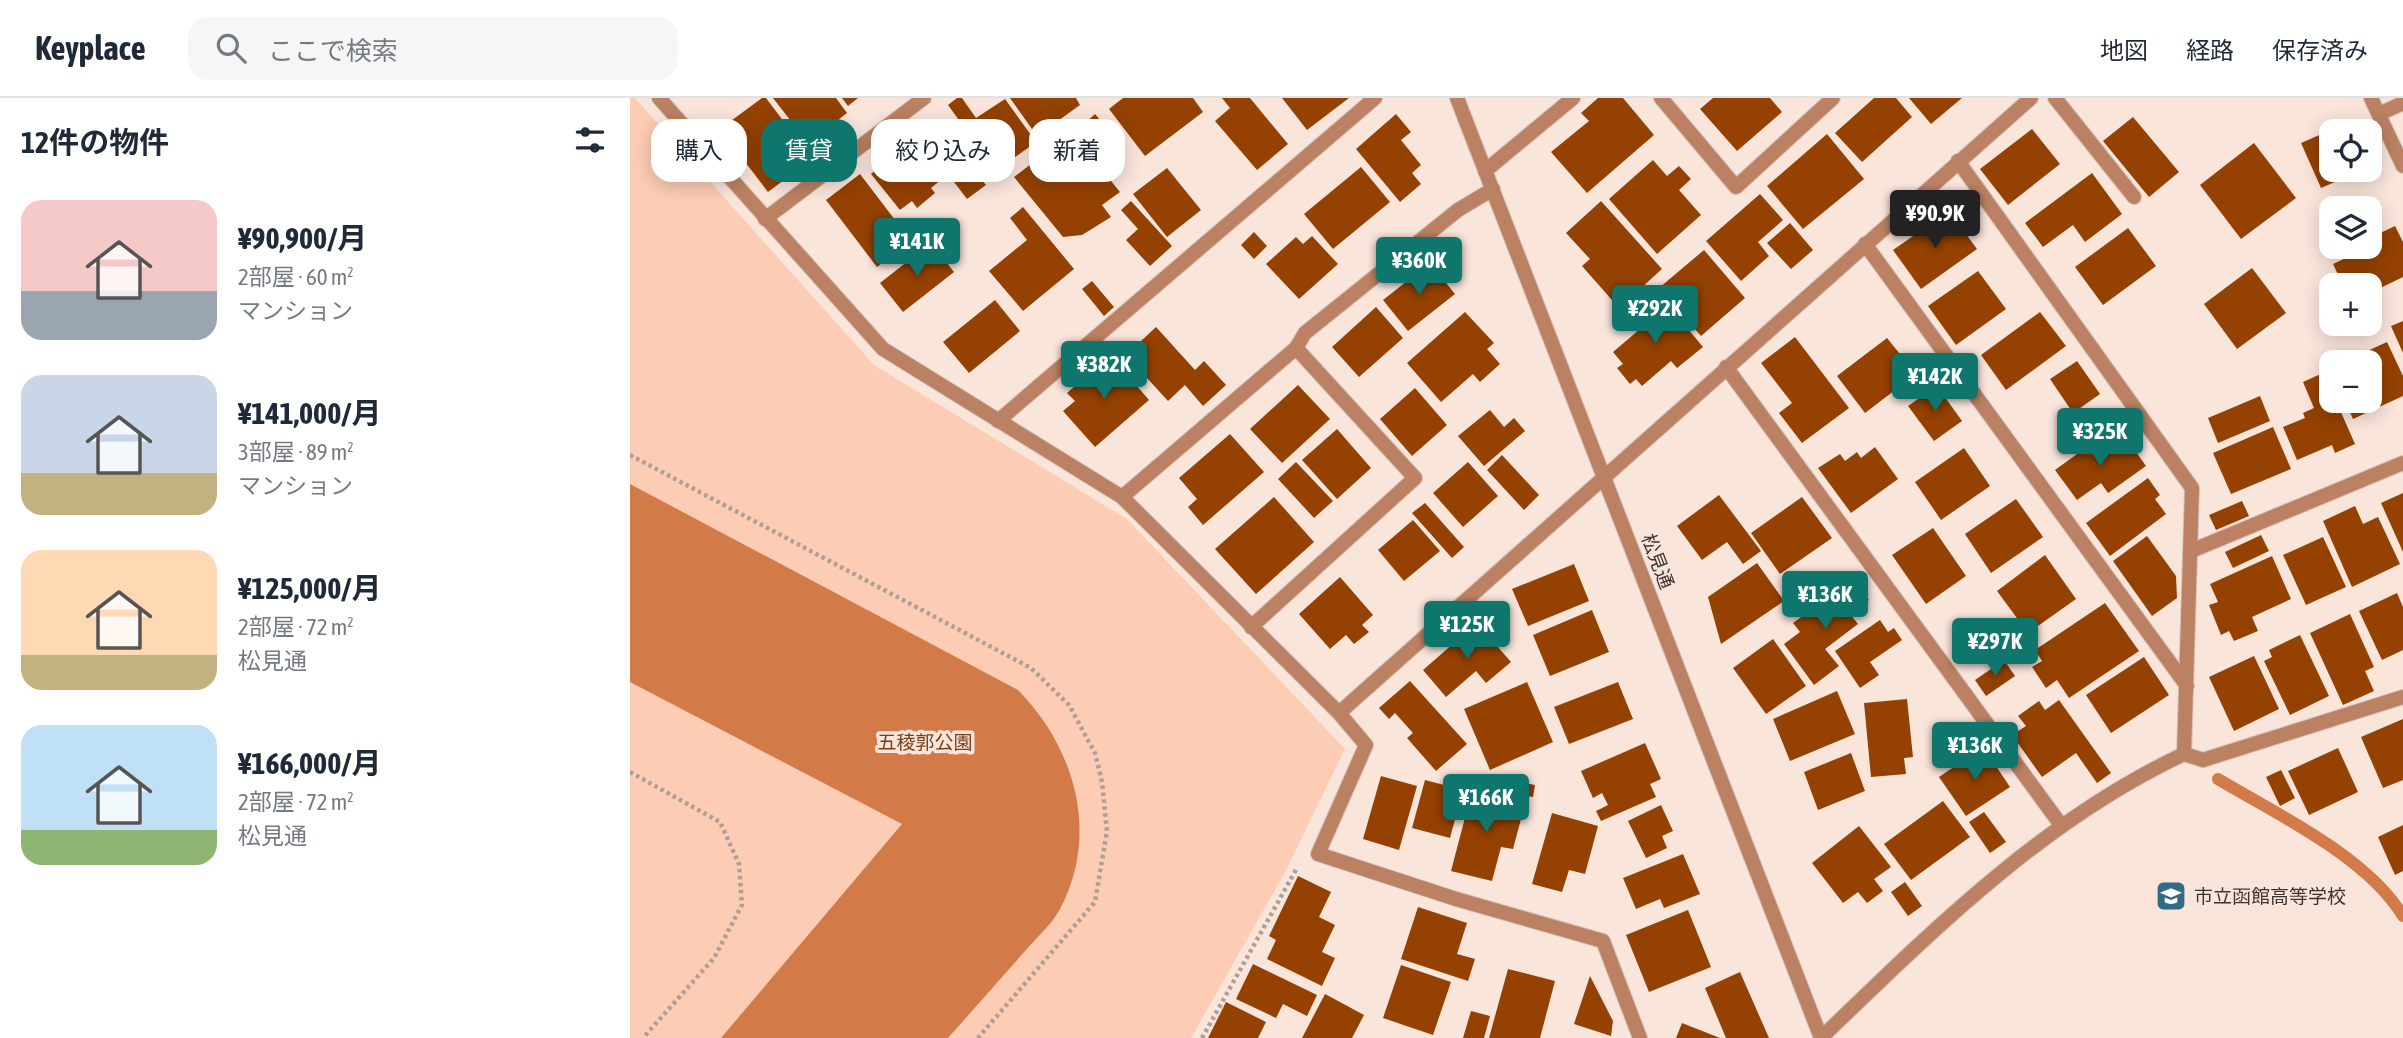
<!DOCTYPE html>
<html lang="ja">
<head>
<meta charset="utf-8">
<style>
  :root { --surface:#fff; --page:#f6f6f7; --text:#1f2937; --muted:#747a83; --line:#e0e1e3; --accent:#0f766e }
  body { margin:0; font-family:"Asap Condensed","Noto Sans JP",sans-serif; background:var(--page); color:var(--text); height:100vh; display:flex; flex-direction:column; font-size:26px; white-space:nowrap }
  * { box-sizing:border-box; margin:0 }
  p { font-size:23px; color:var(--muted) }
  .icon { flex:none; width:38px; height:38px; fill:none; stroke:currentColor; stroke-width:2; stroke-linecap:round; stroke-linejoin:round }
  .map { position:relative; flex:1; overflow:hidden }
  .details { display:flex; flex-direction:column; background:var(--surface); width:630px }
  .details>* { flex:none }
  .top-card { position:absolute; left:21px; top:21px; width:665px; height:63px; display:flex; gap:14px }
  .controls { position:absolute; left:1689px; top:21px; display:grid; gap:14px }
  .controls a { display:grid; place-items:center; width:63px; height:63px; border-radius:14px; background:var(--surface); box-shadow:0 4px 18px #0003; font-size:35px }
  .price { position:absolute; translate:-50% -60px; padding:0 16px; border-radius:7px; background:var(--accent); color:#fff; font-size:23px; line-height:46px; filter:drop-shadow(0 2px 4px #0008) }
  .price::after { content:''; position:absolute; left:50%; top:42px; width:21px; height:16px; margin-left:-10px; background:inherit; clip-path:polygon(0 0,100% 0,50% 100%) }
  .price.current { background:#222; color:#fff }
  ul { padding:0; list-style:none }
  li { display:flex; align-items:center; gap:21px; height:175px; padding:0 21px }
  li span { display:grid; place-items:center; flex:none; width:196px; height:140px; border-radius:21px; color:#555 }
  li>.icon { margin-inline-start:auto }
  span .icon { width:84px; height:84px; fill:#fffc; stroke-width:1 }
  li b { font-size:30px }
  h2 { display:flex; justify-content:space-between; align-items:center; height:84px; padding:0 21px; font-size:30px }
  .pill { padding:0 24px; border-radius:21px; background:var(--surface); box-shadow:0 4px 18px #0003; font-size:24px; line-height:63px }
  .pill.current { background:var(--accent); color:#fff }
  header { display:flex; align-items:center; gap:42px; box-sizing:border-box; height:98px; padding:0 35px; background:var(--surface); border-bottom:2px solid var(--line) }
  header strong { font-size:33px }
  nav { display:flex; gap:38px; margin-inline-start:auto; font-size:24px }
  .search { width:490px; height:63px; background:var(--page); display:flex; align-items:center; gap:18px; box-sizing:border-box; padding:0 24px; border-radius:21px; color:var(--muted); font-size:26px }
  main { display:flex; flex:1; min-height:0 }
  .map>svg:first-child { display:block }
  .green { fill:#fcccb4 }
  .water { fill:#d27a48 }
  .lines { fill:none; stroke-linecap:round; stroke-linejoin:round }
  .stream { stroke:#d27a48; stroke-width:12 }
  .building { fill:#944101 }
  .minor-casing { stroke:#d4c2b9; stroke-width:16 }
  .tertiary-casing { stroke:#d4c2b9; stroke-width:16 }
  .path { stroke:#af9f97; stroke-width:4.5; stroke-dasharray:3.5 3.5; stroke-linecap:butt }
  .minor { stroke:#bb8162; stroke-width:14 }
  .tertiary { stroke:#bb8162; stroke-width:14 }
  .labels { text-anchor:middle; stroke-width:7; stroke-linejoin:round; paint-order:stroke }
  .street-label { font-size:19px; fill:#3c3430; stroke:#fae5db }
  .park-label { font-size:19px; fill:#783d19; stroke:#fae5db }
  .poi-label { font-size:19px; fill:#3c3430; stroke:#fae5db; text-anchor:start }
</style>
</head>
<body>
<header>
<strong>Keyplace</strong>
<div class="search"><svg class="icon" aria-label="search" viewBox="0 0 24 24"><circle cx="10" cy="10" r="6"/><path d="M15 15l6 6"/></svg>ここで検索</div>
<nav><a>地図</a><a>経路</a><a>保存済み</a></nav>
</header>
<main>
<section class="details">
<h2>12件の物件<svg class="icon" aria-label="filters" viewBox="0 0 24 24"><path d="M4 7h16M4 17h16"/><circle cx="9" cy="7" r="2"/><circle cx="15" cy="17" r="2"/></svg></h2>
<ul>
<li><span style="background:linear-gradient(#f6c9c9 65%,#9aa5b1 0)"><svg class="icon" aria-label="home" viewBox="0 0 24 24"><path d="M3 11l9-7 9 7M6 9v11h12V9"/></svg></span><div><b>¥90,900/月</b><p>2部屋 · 60 m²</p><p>マンション</p></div></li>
<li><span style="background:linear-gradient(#c9d6e8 70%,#c2b280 0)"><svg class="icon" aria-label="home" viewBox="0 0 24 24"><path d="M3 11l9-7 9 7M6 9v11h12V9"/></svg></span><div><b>¥141,000/月</b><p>3部屋 · 89 m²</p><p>マンション</p></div></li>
<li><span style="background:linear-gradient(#ffd9b3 75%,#c2b280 0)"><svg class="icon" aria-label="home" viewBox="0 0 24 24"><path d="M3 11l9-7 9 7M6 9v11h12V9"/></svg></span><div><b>¥125,000/月</b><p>2部屋 · 72 m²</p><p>松見通</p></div></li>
<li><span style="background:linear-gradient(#bfe0f5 75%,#8fb573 0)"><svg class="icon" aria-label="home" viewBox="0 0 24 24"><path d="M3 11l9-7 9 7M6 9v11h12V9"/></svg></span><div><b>¥166,000/月</b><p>2部屋 · 72 m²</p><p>松見通</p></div></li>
</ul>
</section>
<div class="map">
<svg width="1773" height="940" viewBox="0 0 1773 940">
  <rect width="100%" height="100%" fill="#fae5db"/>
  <!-- green -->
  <polygon class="green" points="0,0 5,0 244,267 497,421 715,651 653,778 561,940 0,940"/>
  <!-- water -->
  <path class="water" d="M0,386l388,206c57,58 82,144 42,219 -8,15 -23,28 -34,41 -26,29 -52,59 -78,88h-227l181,-214 -272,-142z"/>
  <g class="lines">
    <!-- stream -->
    <path class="stream" d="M1588,681c60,36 148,77 185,137"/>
  </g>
  <!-- building -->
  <g class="building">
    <polygon points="132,0 136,0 182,61 138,94 90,31"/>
    <polygon points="143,0 206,0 217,15 178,45"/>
    <polygon points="212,0 228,0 218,8"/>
    <polygon points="327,0 332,0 346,20 375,1 406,44 366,73 318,7"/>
    <polygon points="380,0 446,0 450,7 407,38"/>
    <polygon points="493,0 563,0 573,14 515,58 479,11"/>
    <polygon points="592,0 620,0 658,46 627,72 585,23 600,10"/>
    <polygon points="652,0 719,0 677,32"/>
    <polygon points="968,0 993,0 1024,37 957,95 921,54 959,23 951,15"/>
    <polygon points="1083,0 1140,0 1152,14 1107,53 1070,11"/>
    <polygon points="1244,0 1266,0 1282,19 1232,64 1205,35"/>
    <polygon points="1279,0 1332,0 1301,26"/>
    <polygon points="465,16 487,42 475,52 453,27"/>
    <polygon points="766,16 781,34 771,42 791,67 782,75 791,86 770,104 726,51"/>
    <polygon points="1503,19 1549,74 1519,99 1473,43"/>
    <polygon points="1726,21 1731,33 1701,33 1701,72 1733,72 1691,90 1671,45"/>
    <polygon points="438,30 490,94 472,107 481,119 452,137 433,139 384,79 405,63 399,55 418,38 423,43"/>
    <polygon points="1402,31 1430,66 1378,107 1350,71"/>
    <polygon points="1197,36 1234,81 1173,131 1137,88"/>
    <polygon points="336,37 363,72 351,81 356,87 337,101 302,55 317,44 321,49"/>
    <polygon points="281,43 312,81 301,90 305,95 287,110 282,103 270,112 241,76"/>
    <polygon points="1624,45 1666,100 1611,141 1570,87"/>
    <polygon points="1740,51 1746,66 1740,69"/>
    <polygon points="1023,62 1037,78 1049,68 1061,81 1049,92 1071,117 1027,156 979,101"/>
    <polygon points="731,69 760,104 703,151 674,116"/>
    <polygon points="537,70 571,112 537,139 503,96"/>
    <polygon points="1462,75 1492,116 1455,144 1443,127 1413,149 1395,125"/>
    <polygon points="230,76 281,143 247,169 196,102"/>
    <polygon points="1130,96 1153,122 1128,144 1139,158 1111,183 1076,143"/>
    <polygon points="501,103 542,148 520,168 496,142 508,131 491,112"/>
    <polygon points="971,103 1032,171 989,210 952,168 960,161 936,135"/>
    <polygon points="393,109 444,171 393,213 359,173 397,142 380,120"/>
    <polygon points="1319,113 1347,151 1291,191 1263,152"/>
    <polygon points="1160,125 1183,152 1161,171 1137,145"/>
    <polygon points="1765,128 1773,144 1773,179 1740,195 1740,187 1713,187 1703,166 1720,158 1716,152 1740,149 1740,140"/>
    <polygon points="1498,130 1526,168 1473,207 1445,169"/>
    <polygon points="624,134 637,148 624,161 611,147"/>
    <polygon points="682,138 708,166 669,201 636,166 666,139 673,146"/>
    <polygon points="301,145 324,174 273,214 250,185"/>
    <polygon points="1074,152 1115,200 1071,238 1029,190"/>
    <polygon points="800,165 825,196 778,233 753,202"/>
    <polygon points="1622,170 1656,215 1607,251 1574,206"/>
    <polygon points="1348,173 1376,211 1326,247 1298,208"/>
    <polygon points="462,183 484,209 474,218 452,191"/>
    <polygon points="1023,200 1043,224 1048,219 1073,249 1047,270 1041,263 1012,288 1006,281 1000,286 987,270 993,266 983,254 1010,231 1000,219"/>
    <polygon points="365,202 390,233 339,275 313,244"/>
    <polygon points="746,209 773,240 729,279 702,249"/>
    <polygon points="835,214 864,245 857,251 870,266 850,284 843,276 811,304 777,265"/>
    <polygon points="1410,214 1436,248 1376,292 1351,257"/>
    <polygon points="1773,223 1773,255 1761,228"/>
    <polygon points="526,229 565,272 574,263 596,287 573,308 555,287 538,303 496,257"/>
    <polygon points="1165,239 1219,310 1172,345 1149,315 1162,305 1131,265"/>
    <polygon points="1257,240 1286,276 1235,315 1207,278"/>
    <polygon points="1757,244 1773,278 1773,298 1723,321 1715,303 1740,303 1740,264 1713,264"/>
    <polygon points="480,257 519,302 465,349 433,313 445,303 437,295"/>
    <polygon points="1447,263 1470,296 1443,315 1420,281"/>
    <polygon points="1693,275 1701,292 1701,303 1706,303 1725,346 1705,355 1702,347 1667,362 1653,329 1675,320 1673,315 1684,310 1673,284"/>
    <polygon points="668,287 700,321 652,365 620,331"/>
    <polygon points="1307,288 1332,323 1304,343 1278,308"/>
    <polygon points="785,290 817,327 782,358 750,321"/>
    <polygon points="1630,298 1640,323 1588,345 1578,320"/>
    <polygon points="860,312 874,329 884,320 895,333 854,368 828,338"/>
    <polygon points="1643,329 1661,371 1601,396 1583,355"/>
    <polygon points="707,331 741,370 707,401 672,362"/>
    <polygon points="600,336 634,374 573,427 558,409 567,401 549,380"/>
    <polygon points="1472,338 1484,355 1499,344 1516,368 1478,395 1471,385 1447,402 1425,372"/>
    <polygon points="1245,349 1268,381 1221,415 1188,370 1210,356 1215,363 1227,354 1231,360"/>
    <polygon points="1334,350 1360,388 1311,422 1285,384"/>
    <polygon points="872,357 909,397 894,412 857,372"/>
    <polygon points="666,364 703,403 684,420 648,381"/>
    <polygon points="838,364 868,398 833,429 803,395"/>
    <polygon points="1518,380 1530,397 1525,401 1536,416 1480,458 1456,425"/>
    <polygon points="1773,395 1773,454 1751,405"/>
    <polygon points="1089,397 1131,453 1113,466 1097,444 1072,462 1047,428"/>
    <polygon points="644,399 684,444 626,496 585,451"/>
    <polygon points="1172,399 1202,440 1150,476 1121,435"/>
    <polygon points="1386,401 1413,439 1361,475 1335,436"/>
    <polygon points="1612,403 1619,418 1586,432 1579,417"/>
    <polygon points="795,405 834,449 822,460 782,415"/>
    <polygon points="1725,408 1733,426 1748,419 1770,466 1722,489 1693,423"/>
    <polygon points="783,422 810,453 774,483 748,452"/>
    <polygon points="1303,430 1336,478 1296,506 1262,457"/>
    <polygon points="1631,437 1639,453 1603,470 1595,454"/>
    <polygon points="1517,438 1546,478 1547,500 1522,518 1483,463"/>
    <polygon points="1693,439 1716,489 1676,507 1653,457"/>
    <polygon points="1415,457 1446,501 1398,535 1367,493"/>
    <polygon points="1642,458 1661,501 1622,519 1628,533 1604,543 1599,533 1591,537 1579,507 1588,504 1580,486"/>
    <polygon points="1127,465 1154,503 1091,546 1078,499"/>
    <polygon points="944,466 959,503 898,528 882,491"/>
    <polygon points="710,479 743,517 732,527 739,534 724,546 716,537 700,551 669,516"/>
    <polygon points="1223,481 1239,502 1220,516 1228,526 1195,551 1209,568 1184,587 1154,546 1170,534 1163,525"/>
    <polygon points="1767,495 1773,509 1773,552 1752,562 1729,513"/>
    <polygon points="1475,505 1509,553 1439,600 1427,582 1416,590 1402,569 1412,563 1405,552"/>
    <polygon points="962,512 979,554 920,578 903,537"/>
    <polygon points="1720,516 1744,569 1735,573 1744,593 1713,607 1680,535"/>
    <polygon points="1250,522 1258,534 1264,530 1272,542 1240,564 1249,577 1230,590 1205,553"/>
    <polygon points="847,525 881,564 856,585 846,573 816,599 793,572"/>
    <polygon points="1670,537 1699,598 1660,617 1634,563 1642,559 1639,552"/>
    <polygon points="1143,541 1176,588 1136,616 1103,570"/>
    <polygon points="1624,558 1649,611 1604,633 1579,579"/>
    <polygon points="1514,559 1539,597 1481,635 1456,597"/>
    <polygon points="1374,562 1385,578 1356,598 1345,582"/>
    <polygon points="780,583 837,646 806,673 777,640 783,635 765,615 759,621 749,610"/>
    <polygon points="897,584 923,644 860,672 834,611"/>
    <polygon points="988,584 1003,621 939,646 924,609"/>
    <polygon points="1207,593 1225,636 1160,663 1143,621"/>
    <polygon points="1277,601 1283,659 1274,660 1276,676 1241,679 1234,605"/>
    <polygon points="1429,602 1481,675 1467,685 1446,655 1412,679 1382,637 1396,628 1388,618 1409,603 1415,612"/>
    <polygon points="1773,621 1773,682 1753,690 1731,639"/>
    <polygon points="1015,645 1031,681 1020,686 1026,699 971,723 966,713 978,707 972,695 963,700 951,673"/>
    <polygon points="1353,649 1380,689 1336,718 1309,679"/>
    <polygon points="1708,650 1728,694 1679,717 1658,673"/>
    <polygon points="1221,655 1235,693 1188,712 1174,674"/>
    <polygon points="1651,672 1665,700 1650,708 1636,679"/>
    <polygon points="751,678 787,688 769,752 733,741"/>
    <polygon points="853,678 905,687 903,699 851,690"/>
    <polygon points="795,682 833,692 820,740 782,730"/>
    <polygon points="842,693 895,706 883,751 871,749 862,783 821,773"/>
    <polygon points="1313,703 1340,739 1281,782 1254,746"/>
    <polygon points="1031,707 1043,733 1032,738 1037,750 1016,760 998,723"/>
    <polygon points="1354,714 1376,744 1360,755 1339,724"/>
    <polygon points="922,715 968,728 955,776 939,772 932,794 902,786"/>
    <polygon points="1773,727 1773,773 1765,777 1748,739"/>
    <polygon points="1229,728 1261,769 1244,781 1253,793 1237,805 1228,794 1213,805 1182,765"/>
    <polygon points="1053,756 1070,796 1034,810 1030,801 1006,811 993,780"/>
    <polygon points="668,778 701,794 689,819 705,827 692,854 705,860 692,888 637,861 646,842 639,838"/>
    <polygon points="1275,784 1292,808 1278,818 1261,794"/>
    <polygon points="788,809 837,825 827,856 845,861 838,883 771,861"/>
    <polygon points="1058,812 1081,869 1019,894 996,837"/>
    <polygon points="623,866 687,897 677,918 653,906 646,920 606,901"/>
    <polygon points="771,867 821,884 803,937 753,920"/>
    <polygon points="878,871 925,883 910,940 859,940"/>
    <polygon points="1110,874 1139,940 1096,940 1075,890"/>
    <polygon points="960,878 983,923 981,938 944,926"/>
    <polygon points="695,896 734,917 722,940 672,940"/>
    <polygon points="596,904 636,924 628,940 578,940"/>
    <polygon points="841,913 860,918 854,940 833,940"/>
    <polygon points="1052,925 1090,940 1046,940"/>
  </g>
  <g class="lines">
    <!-- minor casing -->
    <g class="minor-casing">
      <g id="minor">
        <polyline points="29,0 253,251 492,399 709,615 736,647 688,756 826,801 973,843 1010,940"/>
        <polyline points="1031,0 1106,89 1203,0"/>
        <polyline points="1425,0 1504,99"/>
        <polyline points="1741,0 1773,68"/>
        <polyline points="1749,16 1773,5"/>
        <polyline points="1328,63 1562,390 1554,656"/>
        <polyline points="855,73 943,0"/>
        <polyline points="135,121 294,0"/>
        <polyline points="1235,146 1557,588"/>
        <polyline points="1096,269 1431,727"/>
        <polyline points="368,323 745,0"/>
        <polyline points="492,399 666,250 675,235 828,112 863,91"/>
        <polyline points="1561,453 1773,365"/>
        <polyline points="621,529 785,380 666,250"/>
        <polyline points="709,615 1401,0"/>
        <path d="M1191,940c111,-107 222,-218 363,-284l19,6 200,-63"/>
      </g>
    </g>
    <!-- tertiary casing -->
    <g class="tertiary-casing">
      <polyline id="tertiary" points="827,0 1191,940"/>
    </g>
    <!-- path -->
    <g class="path">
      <polyline points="0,357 401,570 439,607 465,655 472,684 477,733 465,804 348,940"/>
      <polyline points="0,674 90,724 109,766 112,807 84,860 13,940"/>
      <polyline points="572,940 667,770"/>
    </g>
    <!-- minor -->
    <use href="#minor" class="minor"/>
    <!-- tertiary -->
    <use href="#tertiary" class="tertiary"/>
  </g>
  <!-- icons -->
  <defs>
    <g id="school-square" transform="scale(1.575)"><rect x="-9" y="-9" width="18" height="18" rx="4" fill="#326b84" stroke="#fae5db"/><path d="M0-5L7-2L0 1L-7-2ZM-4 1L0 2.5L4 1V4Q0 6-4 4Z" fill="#fff"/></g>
  </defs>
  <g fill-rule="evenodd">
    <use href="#school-square" x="1541" y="798"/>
  </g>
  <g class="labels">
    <!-- street labels -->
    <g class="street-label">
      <text transform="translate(1028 463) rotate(69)" y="7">松見通</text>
    </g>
    <!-- park labels -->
    <g class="park-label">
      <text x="295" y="651">五稜郭公園</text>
    </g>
    <!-- poi labels -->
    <g class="poi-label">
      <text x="1564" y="805">市立函館高等学校</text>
    </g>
  </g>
</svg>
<div class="controls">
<a><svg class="icon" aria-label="locate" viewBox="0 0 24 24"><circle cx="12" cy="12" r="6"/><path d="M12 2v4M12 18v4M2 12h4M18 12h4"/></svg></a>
<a><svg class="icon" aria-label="layers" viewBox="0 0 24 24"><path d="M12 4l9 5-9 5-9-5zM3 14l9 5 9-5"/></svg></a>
<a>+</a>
<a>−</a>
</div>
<b class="price current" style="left:1305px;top:152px">¥90.9K</b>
<b class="price" style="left:287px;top:180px">¥141K</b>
<b class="price" style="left:789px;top:199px">¥360K</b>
<b class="price" style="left:1025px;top:247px">¥292K</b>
<b class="price" style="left:474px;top:303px">¥382K</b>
<b class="price" style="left:1305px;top:315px">¥142K</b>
<b class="price" style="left:1470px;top:370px">¥325K</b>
<b class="price" style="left:1195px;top:533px">¥136K</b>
<b class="price" style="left:837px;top:563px">¥125K</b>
<b class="price" style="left:1365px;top:580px">¥297K</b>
<b class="price" style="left:1345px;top:684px">¥136K</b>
<b class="price" style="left:856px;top:736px">¥166K</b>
<div class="top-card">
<a class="pill">購入</a>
<a class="pill current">賃貸</a>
<a class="pill">絞り込み</a>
<a class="pill">新着</a>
</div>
</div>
</main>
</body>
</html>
